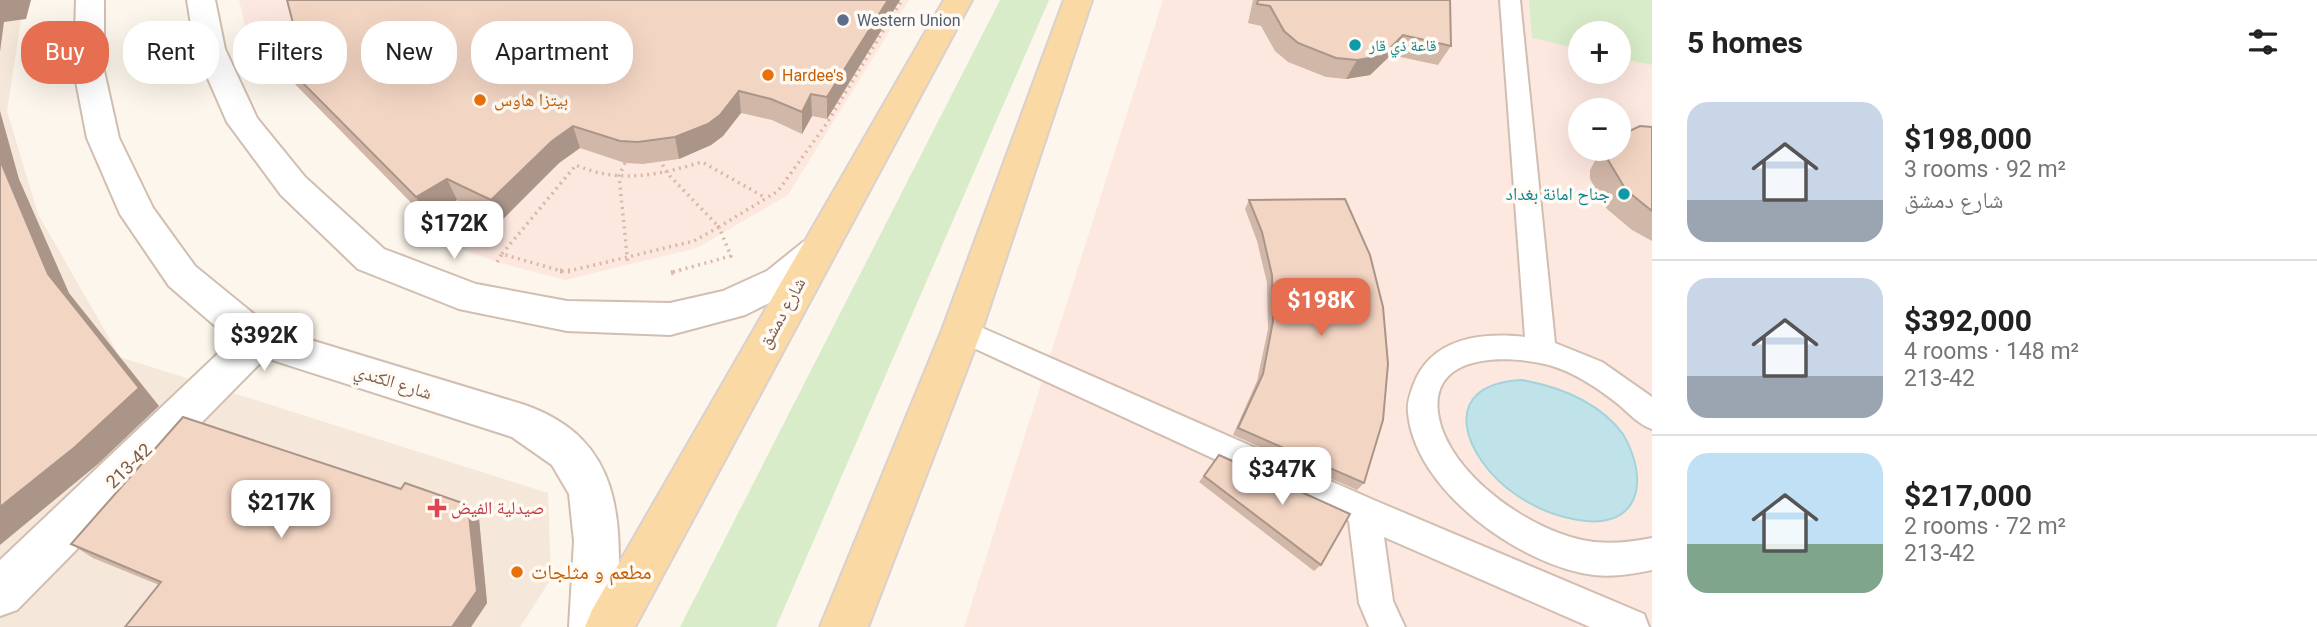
<!DOCTYPE html>
<html lang="en">
<head>
<meta charset="utf-8">
<style>
  :root { --surface:#fff; --page:#f2f2f2; --text:#222; --muted:#767676; --line:#e0e0e0; --accent:#e76f51 }
  body { margin:0; font-family:Roboto,"Noto Naskh Arabic",sans-serif; background:var(--page); color:var(--text); height:100vh; display:flex; flex-direction:column; font-size:26px; white-space:nowrap }
  * { box-sizing:border-box; margin:0 }
  p { font-size:23px; color:var(--muted) }
  .icon { flex:none; width:38px; height:38px; fill:none; stroke:currentColor; stroke-width:2; stroke-linecap:round; stroke-linejoin:round }
  .map { position:relative; flex:1; overflow:hidden }
  .drawer { display:flex; flex-direction:column; background:var(--surface); width:665px }
  .drawer>* { flex:none }
  .hud { position:absolute; left:21px; top:21px; width:665px; height:63px; display:flex; gap:14px }
  .tools { position:absolute; left:1568px; top:21px; display:grid; gap:14px }
  .tools a { display:grid; place-items:center; width:63px; height:63px; border-radius:50%; background:var(--surface); box-shadow:0 7px 28px #0002; font-size:35px }
  .price { position:absolute; translate:-50% -60px; padding:0 16px; border-radius:14px; background:#fff; color:#222; font-size:23px; line-height:46px; filter:drop-shadow(0 2px 4px #0008) }
  .price::after { content:''; position:absolute; left:50%; top:42px; width:21px; height:16px; margin-left:-10px; background:inherit; clip-path:polygon(0 0,100% 0,50% 100%) }
  .price.current { background:var(--accent); color:#fff }
  ul { padding:0; list-style:none }
  li { display:flex; align-items:center; gap:21px; height:175px; padding:0 35px }
  li+li { border-top:2px solid var(--line) }
  li span { display:grid; place-items:center; flex:none; width:196px; height:140px; border-radius:21px; color:#555 }
  li>.icon { margin-inline-start:auto }
  span .icon { width:84px; height:84px; fill:#fffc; stroke-width:1 }
  li b { font-size:30px }
  h2 { display:flex; justify-content:space-between; align-items:center; height:84px; padding:0 35px; font-size:30px }
  .pill { padding:0 24px; border-radius:28px; background:var(--surface); box-shadow:0 7px 28px #0002; font-size:24px; line-height:63px }
  .pill.current { background:var(--accent); color:#fff }
  main { display:flex; flex:1; min-height:0 }
  .map>svg:first-child { display:block }
  .residential { fill:#f5e8da }
  .commercial { fill:#fde8e0; fill-rule:evenodd }
  .green { fill:#d8ecc9 }
  .water { fill:#bfe3e8; stroke:#a5d3da; stroke-width:2 }
  .lines { fill:none; stroke-linecap:round; stroke-linejoin:round }
  .service-casing { stroke:#d1beb0; stroke-width:4 }
  .minor-casing { stroke:#d1beb0; stroke-width:4 }
  .tertiary-casing { stroke:#d1beb0; stroke-width:4 }
  .primary-casing { stroke:#dad1cd; stroke-width:4 }
  .path-far1 { stroke:#d9b8a5; stroke-width:3.5; stroke-dasharray:2 4.5; stroke-linecap:butt }
  .path { stroke:#d9b8a5; stroke-width:5; stroke-dasharray:2 6; stroke-linecap:butt }
  .service { fill:#fff; fill-rule:evenodd }
  .minor { fill:#fff; fill-rule:evenodd }
  .tertiary { fill:#fff; fill-rule:evenodd }
  .primary { fill:#fbd9a5; fill-rule:evenodd }
  .wall { fill:#d1b7a8 }
  .shaded-wall { fill:#aa9588 }
  .building { fill:#f3d5c3; stroke:#aa9588; stroke-width:2 }
  .service-dot { fill:#5c6f8a; stroke:#fffaf3; stroke-width:2.5 }
  .culture-dot { fill:#0f9aa8; stroke:#fffaf3; stroke-width:2.5 }
  .food-dot { fill:#e8710a; stroke:#fffaf3; stroke-width:2.5 }
  .health-dot { fill:#e0444e; stroke:#fffaf3; stroke-width:2.5 }
  .labels { text-anchor:middle; stroke-width:7; stroke-linejoin:round; paint-order:stroke }
  .far-service-label { font-size:16px; fill:#4e5e75; stroke:#fffaf3; text-anchor:start }
  .far-culture-label { font-size:16px; fill:#0d838f; stroke:#fffaf3; text-anchor:start }
  .far-food-label { font-size:16px; fill:#c56008; stroke:#fffaf3; text-anchor:start }
  .food-label { font-size:18px; fill:#c56008; stroke:#fffaf3; text-anchor:start }
  .culture-label { font-size:18px; fill:#0d838f; stroke:#fffaf3; text-anchor:end }
  .street-label { font-size:18px; fill:#7a5c4d; stroke:#fffaf3 }
  .health-label { font-size:18px; fill:#be3a42; stroke:#fffaf3; text-anchor:start }
  .near-food-label { font-size:21px; fill:#c56008; stroke:#fffaf3; text-anchor:start }
</style>
</head>
<body>
<main>
<div class="map">
<svg width="1652" height="627" viewBox="0 0 1652 627">
  <rect width="100%" height="100%" fill="#fdf6ec"/>
  <!-- residential -->
  <polygon class="residential" points="0,0 24,0 7,111 38,214 120,357 548,493 551,579 520,627 0,627"/>
  <!-- commercial -->
  <g class="commercial">
    <polygon points="239,0 909,0 788,195 697,248 565,280 497,262 434,239 433,215 427,219 292,81 287,84 248,38"/>
    <path d="M1163,0h489v627h-688zM1580,33h39v39h-39zM1580,110h39v39h-39z"/>
  </g>
  <!-- green -->
  <g class="green">
    <polygon points="1000,0 1049,0 776,627 680,627"/>
    <polygon points="1529,0 1652,0 1652,65 1619,58 1619,33 1580,33 1580,49 1532,38"/>
  </g>
  <!-- water -->
  <path class="water" d="M1522,380c38,7 77,22 101,54 29,50 14,99 -50,85 -21,-4 -41,-13 -58,-25 -51,-35 -80,-110 7,-114z"/>
  <g class="lines">
    <!-- service casing -->
    <g class="service-casing">
      <g id="service">
        <path d="M1500,0h20l35,343 47,19 50,35v32c-14,-5 -22,-15 -34,-25 -20,-16 -44,-32 -69,-39 -38,-10 -119,-14 -111,48 8,61 98,123 156,129 20,2 38,0 58,-4v32c-20,4 -38,7 -58,5 -73,-9 -180,-85 -186,-163 -1,-10 2,-17 5,-26 17,-48 68,-54 112,-49z"/>
        <polygon points="962,319 1376,501 1644,614 1649,627 1590,627 1384,537 1393,601 1405,627 1369,627 1359,603 1349,521 952,338 948,330 952,322"/>
      </g>
    </g>
    <!-- minor casing -->
    <g class="minor-casing">
      <polygon id="minor" points="258,324 272,329 278,340 272,351 17,610 0,616 0,560 244,329"/>
    </g>
    <!-- tertiary casing -->
    <g class="tertiary-casing">
      <g id="tertiary">
        <path d="M76,0h28v71l15,67 34,70 42,58 76,62 254,77c107,38 95,129 92,222h-48l5,-86 -5,-47 -17,-29 -40,-28 -268,-86 -75,-65 -49,-72 -33,-76 -13,-67z"/>
        <polygon points="187,0 215,0 225,49 257,118 305,177 384,249 476,284 567,301 670,303 723,291 767,271 803,242 816,238 829,242 834,252 829,262 793,291 745,315 670,335 567,331 459,309 358,269 281,195 227,122 195,49"/>
      </g>
    </g>
    <!-- primary casing -->
    <g class="primary-casing">
      <g id="primary">
        <polygon points="944,0 972,0 635,627 585,627 592,610"/>
        <polygon points="1064,0 1092,0 982,330 868,627 820,627 942,330"/>
      </g>
    </g>
    <!-- path-far1 -->
    <g class="path-far1">
      <polyline points="625,163 619,176 628,265"/>
      <path d="M502,254l74,-89c42,19 83,10 126,-3l64,36"/>
      <polyline points="497,262 502,254 565,272 694,241 719,227 667,173 661,162"/>
      <polyline points="673,272 731,256 719,227 778,191 827,123 902,0"/>
    </g>
    <!-- path -->
    <g class="path">
      <polyline points="560,271 571,271"/>
      <polyline points="671,273 679,271"/>
    </g>
    <!-- service -->
    <use href="#service" class="service"/>
    <!-- minor -->
    <use href="#minor" class="minor"/>
    <!-- tertiary -->
    <use href="#tertiary" class="tertiary"/>
    <!-- primary -->
    <use href="#primary" class="primary"/>
  </g>
  <!-- wall -->
  <g class="wall">
    <polygon points="900,0 827,119 812,116 802,134 772,120 741,113 723,136 711,145 679,159 643,164 625,163 580,148 559,163 500,222 457,200 427,219 292,81 279,59 303,42 294,27"/>
    <polygon points="1253,0 1450,0 1451,46 1438,65 1391,55 1370,75 1346,79 1326,77 1288,62 1275,51 1261,26 1248,23"/>
    <polygon points="1652,127 1652,241 1632,230 1607,209 1590,179 1590,170 1597,157 1605,149 1619,149"/>
    <polygon points="1249,200 1364,483 1357,490 1233,435 1257,381 1268,329 1267,283 1257,241 1245,209"/>
    <polygon points="1219,455 1321,565 1314,571 1199,482"/>
    <polygon points="401,489 468,505 479,519 487,603 471,627 125,627 159,585 93,558 71,544"/>
  </g>
  <!-- shaded-wall -->
  <g class="shaded-wall">
    <polygon points="0,0 31,0 26,19 4,22 0,52"/>
    <polygon points="888,0 900,0 827,119 827,97"/>
    <polygon points="1403,35 1391,55 1370,75 1346,79 1357,60"/>
    <polygon points="739,91 741,113 723,136 711,145 679,159 675,137"/>
    <polygon points="811,94 812,116 802,134 802,112"/>
    <polygon points="0,111 19,179 69,293 159,406 98,464 0,545 0,507 48,274 0,160"/>
    <polygon points="573,126 580,148 559,163 500,222 491,200 552,141"/>
    <polygon points="447,179 457,200 427,219 416,197"/>
    <polygon points="468,505 479,519 487,603 471,627 452,627"/>
  </g>
  <!-- building -->
  <g class="building">
    <polygon points="287,0 888,0 827,97 811,94 802,112 771,99 739,91 720,115 708,124 675,137 638,142 620,141 573,126 552,141 491,200 447,179 416,197 279,59 307,39 294,27"/>
    <polygon points="1258,0 1450,0 1451,46 1403,35 1382,56 1357,60 1336,58 1298,43 1284,31 1270,6 1257,4"/>
    <polygon points="1640,126 1652,127 1652,211 1626,190 1608,160 1608,151 1609,149 1619,149 1619,136"/>
    <polygon points="0,160 48,274 139,388 75,447 0,507"/>
    <polygon points="1345,199 1370,255 1383,307 1388,364 1383,420 1364,483 1238,428 1263,374 1273,321 1272,275 1262,232 1249,200"/>
    <polygon points="183,417 401,489 405,483 468,505 477,591 452,627 125,627 161,582 71,544"/>
    <polygon points="1219,455 1350,514 1321,565 1204,476"/>
  </g>
  <!-- markers -->
  <circle class="service-dot" cx="843" cy="20" r="7"/>
  <g class="culture-dot">
    <circle cx="1355" cy="45" r="7"/>
    <circle cx="1624" cy="194" r="7"/>
  </g>
  <g class="food-dot">
    <circle cx="768" cy="75" r="7"/>
    <circle cx="480" cy="100" r="7"/>
    <circle cx="517" cy="572" r="7"/>
  </g>
  <path class="health-dot" d="M433.5 497.5h7v7h7v7h-7v7h-7v-7h-7v-7h7z"/>
  <g class="labels">
    <!-- far-service labels -->
    <g class="far-service-label">
      <text x="857" y="26">Western Union</text>
    </g>
    <!-- far-culture labels -->
    <g class="far-culture-label">
      <text x="1369" y="51">قاعة ذي قار</text>
    </g>
    <!-- far-food labels -->
    <g class="far-food-label">
      <text x="782" y="81">Hardee's</text>
    </g>
    <!-- food labels -->
    <g class="food-label">
      <text x="494" y="106">بيتزا هاوس</text>
    </g>
    <!-- culture labels -->
    <g class="culture-label">
      <text x="1610" y="200">جناح امانة بغداد</text>
    </g>
    <!-- street labels -->
    <g class="street-label">
      <text transform="translate(782 313) rotate(-61)" y="6">شارع دمشق</text>
      <text transform="translate(393 382) rotate(17)" y="6">شارع الكندي</text>
      <text transform="translate(129 466) rotate(-44)" y="6">213-42</text>
    </g>
    <!-- health labels -->
    <g class="health-label">
      <text x="451" y="514">صيدلية الفيض</text>
    </g>
    <!-- near-food labels -->
    <g class="near-food-label">
      <text x="531" y="579">مطعم و مثلجات</text>
    </g>
  </g>
</svg>
<div class="tools">
<a>+</a>
<a>−</a>
</div>
<b class="price" style="left:454px;top:261px">$172K</b>
<b class="price current" style="left:1321px;top:338px">$198K</b>
<b class="price" style="left:264px;top:373px">$392K</b>
<b class="price" style="left:1282px;top:507px">$347K</b>
<b class="price" style="left:281px;top:540px">$217K</b>
<div class="hud">
<a class="pill current">Buy</a>
<a class="pill">Rent</a>
<a class="pill">Filters</a>
<a class="pill">New</a>
<a class="pill">Apartment</a>
</div>
</div>
<section class="drawer">
<h2>5 homes<svg class="icon" aria-label="filters" viewBox="0 0 24 24"><path d="M4 7h16M4 17h16"/><circle cx="9" cy="7" r="2"/><circle cx="15" cy="17" r="2"/></svg></h2>
<ul>
<li><span style="background:linear-gradient(#c9d6e8 70%,#9aa5b1 0)"><svg class="icon" aria-label="home" viewBox="0 0 24 24"><path d="M3 11l9-7 9 7M6 9v11h12V9"/></svg></span><div><b>$198,000</b><p>3 rooms · 92 m²</p><p>شارع دمشق</p></div></li>
<li><span style="background:linear-gradient(#c9d6e8 70%,#9aa5b1 0)"><svg class="icon" aria-label="home" viewBox="0 0 24 24"><path d="M3 11l9-7 9 7M6 9v11h12V9"/></svg></span><div><b>$392,000</b><p>4 rooms · 148 m²</p><p>213-42</p></div></li>
<li><span style="background:linear-gradient(#bfe0f5 65%,#7fa58c 0)"><svg class="icon" aria-label="home" viewBox="0 0 24 24"><path d="M3 11l9-7 9 7M6 9v11h12V9"/></svg></span><div><b>$217,000</b><p>2 rooms · 72 m²</p><p>213-42</p></div></li>
</ul>
</section>
</main>
</body>
</html>
